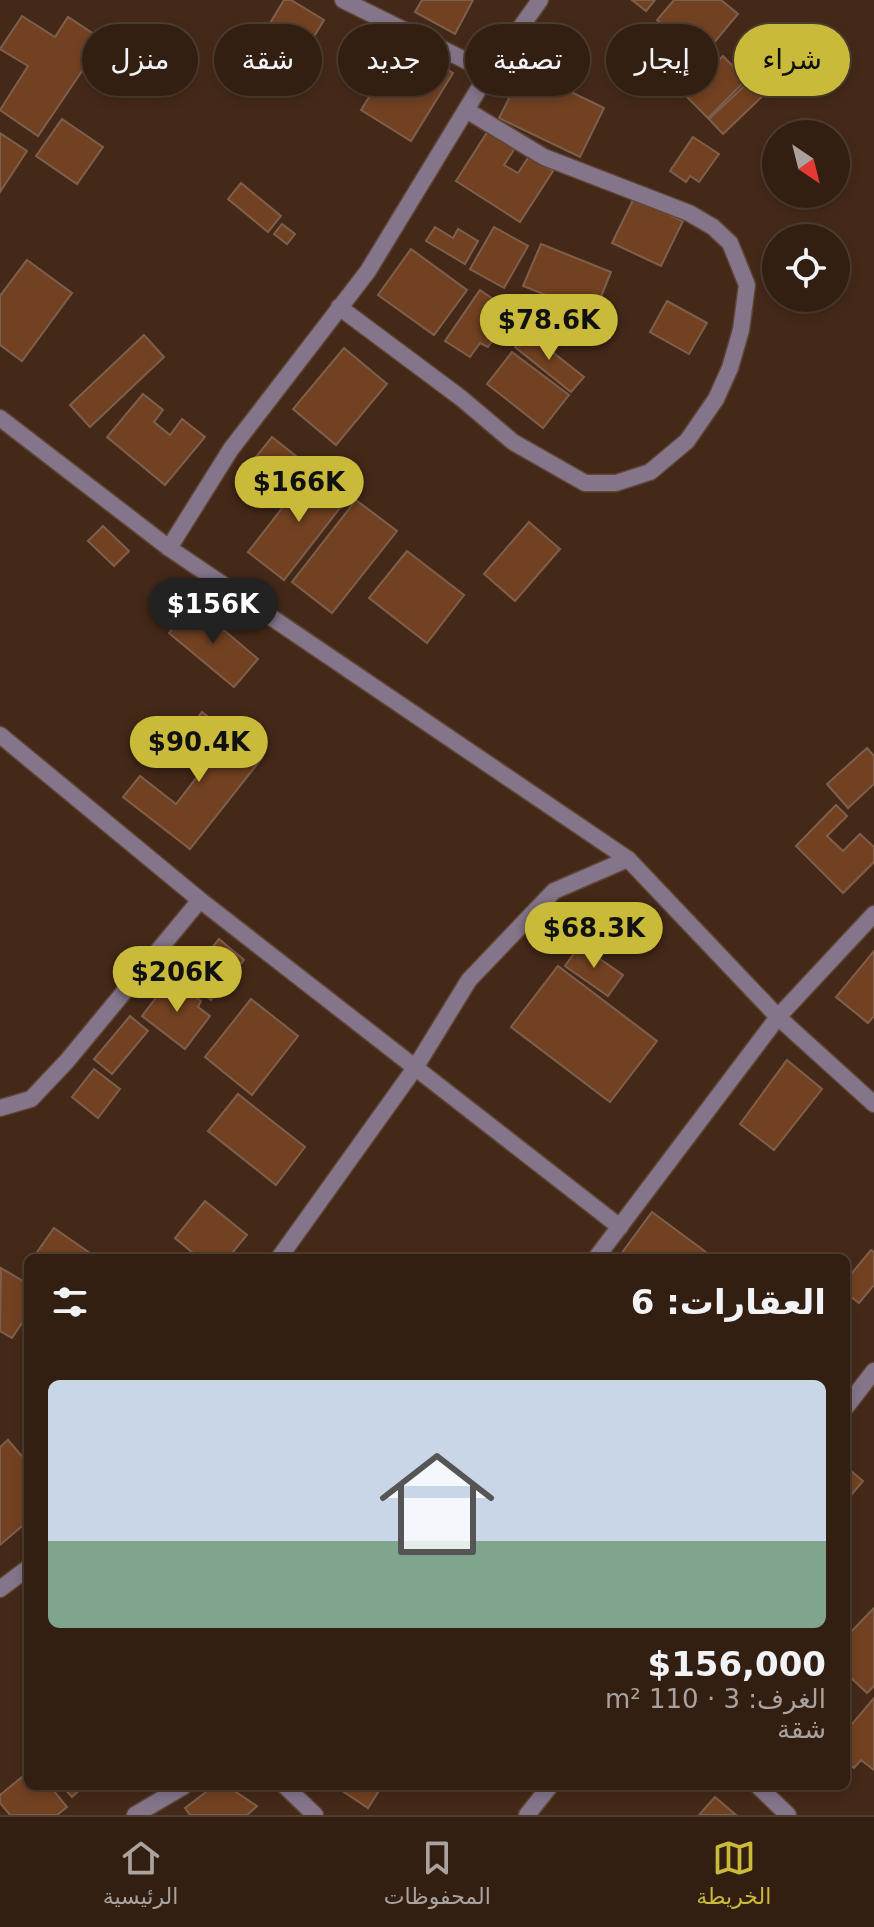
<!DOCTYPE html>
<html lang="ar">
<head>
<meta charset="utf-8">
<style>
  :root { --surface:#331f12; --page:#3e2c20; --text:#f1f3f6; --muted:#a9a29f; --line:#4e3d32; --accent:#caba3a }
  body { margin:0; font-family:"DejaVu Sans","Noto Sans Arabic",sans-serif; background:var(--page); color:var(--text); direction:rtl; height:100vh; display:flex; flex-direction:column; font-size:30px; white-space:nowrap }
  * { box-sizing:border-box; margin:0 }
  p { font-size:26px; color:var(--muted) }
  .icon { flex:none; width:44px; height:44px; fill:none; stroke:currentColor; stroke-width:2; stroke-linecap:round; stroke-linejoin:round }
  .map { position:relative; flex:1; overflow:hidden; direction:ltr }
  .side { position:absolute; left:24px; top:1254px; width:826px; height:536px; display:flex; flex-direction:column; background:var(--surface); border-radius:12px; box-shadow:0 4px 12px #0003,0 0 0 2px var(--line); direction:rtl }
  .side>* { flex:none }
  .top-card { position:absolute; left:24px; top:24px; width:826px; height:72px; direction:rtl; display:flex; gap:16px }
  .needle { width:52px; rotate:145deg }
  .buttons { position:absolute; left:762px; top:120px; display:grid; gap:16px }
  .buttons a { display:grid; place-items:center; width:88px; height:88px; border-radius:50%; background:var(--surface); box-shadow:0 4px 12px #0003,0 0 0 2px var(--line); font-size:40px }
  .price { position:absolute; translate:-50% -68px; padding:0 18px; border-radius:28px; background:var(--accent); color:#111; font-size:26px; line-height:52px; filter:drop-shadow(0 2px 4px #0008) }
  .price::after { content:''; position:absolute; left:50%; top:48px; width:24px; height:18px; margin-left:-12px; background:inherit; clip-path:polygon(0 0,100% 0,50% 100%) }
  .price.on { background:#222; color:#fff }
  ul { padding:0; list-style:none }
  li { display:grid; align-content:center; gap:16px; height:424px; padding:0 24px }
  li span { display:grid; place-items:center; height:248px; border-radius:12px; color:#555 }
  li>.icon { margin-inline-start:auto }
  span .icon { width:144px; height:144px; fill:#fffc; stroke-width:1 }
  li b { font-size:34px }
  h2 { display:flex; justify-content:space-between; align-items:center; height:96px; padding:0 24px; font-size:34px }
  .chip { padding:0 28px; border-radius:36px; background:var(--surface); box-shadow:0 4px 12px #0003,0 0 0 2px var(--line); font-size:28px; line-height:72px }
  .chip.on { background:var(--accent); color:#111 }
  .tabs { display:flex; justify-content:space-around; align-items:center; height:112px; border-top:2px solid var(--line); background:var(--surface); font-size:22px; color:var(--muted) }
  .tabs a { display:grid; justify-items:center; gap:4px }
  .tabs .on { color:var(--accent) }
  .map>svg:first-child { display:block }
  .building { fill:#724121; stroke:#7e5f4c; stroke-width:2 }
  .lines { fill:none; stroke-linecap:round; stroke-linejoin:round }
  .lane-casing { stroke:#5e4534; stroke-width:19 }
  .street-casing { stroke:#5e4534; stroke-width:19 }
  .lane { stroke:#84758a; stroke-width:16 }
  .street { stroke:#84758a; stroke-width:16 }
</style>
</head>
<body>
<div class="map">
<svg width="874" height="1815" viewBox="0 0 874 1815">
  <rect width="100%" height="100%" fill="#442918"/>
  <!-- building -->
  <g class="building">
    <polygon points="284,0 291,0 324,20 299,61 261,38"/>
    <polygon points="422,0 473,0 455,34 415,12"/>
    <polygon points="632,0 655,0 646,11"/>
    <polygon points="674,0 721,0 738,14 702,57 657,20"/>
    <polygon points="22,16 55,37 68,17 103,40 38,136 0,110 28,66 0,49"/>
    <polygon points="403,43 453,73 411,141 361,110"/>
    <polygon points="723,56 746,80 708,118 685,95"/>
    <polygon points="524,69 604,108 580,157 499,118"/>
    <polygon points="757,74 771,88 723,134 709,119"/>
    <polygon points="62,119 103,147 77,184 36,156"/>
    <polygon points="488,131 515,148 504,165 518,173 530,155 553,171 520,222 456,181"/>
    <polygon points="0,133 27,151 0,192"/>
    <polygon points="693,137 719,154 699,182 690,176 686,182 670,171"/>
    <polygon points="241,183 281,216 268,232 228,199"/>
    <polygon points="634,198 683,221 661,266 612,243"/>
    <polygon points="282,224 295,234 287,244 274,234"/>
    <polygon points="435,227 453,238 458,229 478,241 465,264 426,241"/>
    <polygon points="494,227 528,246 504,288 470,269"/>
    <polygon points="541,244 611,272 594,314 523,286"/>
    <polygon points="411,249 467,290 434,335 378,295"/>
    <polygon points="27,260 72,293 22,361 0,345 0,296"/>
    <polygon points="480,290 507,309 492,329 498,333 488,347 480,343 470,357 445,341"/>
    <polygon points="667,301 707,323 689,354 650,332"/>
    <polygon points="527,332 584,377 571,392 515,347"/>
    <polygon points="144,335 164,357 90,427 70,405"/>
    <polygon points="344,348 387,384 336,445 293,409"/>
    <polygon points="512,352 569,395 543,428 487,384"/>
    <polygon points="143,394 163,410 154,422 170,435 182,419 205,437 165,485 107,437"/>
    <polygon points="272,437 306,464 279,498 245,471"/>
    <polygon points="314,467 350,495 284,580 248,552"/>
    <polygon points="356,500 397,531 332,613 292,582"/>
    <polygon points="529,522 560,549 515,601 484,574"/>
    <polygon points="103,526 129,551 114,566 88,541"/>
    <polygon points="407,551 464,595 427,643 369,598"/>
    <polygon points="193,604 258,659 234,687 169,633"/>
    <polygon points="202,712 262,758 190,849 123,797 140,776 176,804 210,760 182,738"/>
    <polygon points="867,748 874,756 874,784 848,808 827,784"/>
    <polygon points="836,805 847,816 827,836 843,851 860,834 874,847 874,862 843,893 796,846"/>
    <polygon points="219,939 244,960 211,1000 186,979"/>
    <polygon points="580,945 623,975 608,996 565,966"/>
    <polygon points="874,951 874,1016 868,1023 836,997"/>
    <polygon points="558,966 657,1041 610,1102 511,1027"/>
    <polygon points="171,978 201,1001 198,1007 210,1016 185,1049 142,1016"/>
    <polygon points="251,999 298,1036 252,1095 205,1057"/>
    <polygon points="130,1016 148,1031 112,1074 94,1059"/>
    <polygon points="787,1060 822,1089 774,1150 740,1124"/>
    <polygon points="94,1069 120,1089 98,1118 72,1097"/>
    <polygon points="238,1094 305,1147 276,1185 208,1131"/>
    <polygon points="205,1201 247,1235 228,1258 199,1258 175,1238"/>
    <polygon points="652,1212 714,1258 618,1258"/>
    <polygon points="54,1228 97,1258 39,1258 35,1255"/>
    <polygon points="871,1250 874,1252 874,1285 859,1303 846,1293 846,1280"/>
    <polygon points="1,1268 28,1284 28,1322 24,1320 12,1338 0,1331"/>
    <polygon points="8,1440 28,1463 28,1521 0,1545 0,1447"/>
    <polygon points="850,1470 863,1481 846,1501 846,1475"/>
    <polygon points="874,1608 874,1686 867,1693 846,1673 846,1637"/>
    <polygon points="874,1698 874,1770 861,1760 854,1768 846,1762 846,1731"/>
    <polygon points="28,1772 28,1786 50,1786 67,1807 57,1815 10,1815 0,1803 0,1795"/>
    <polygon points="62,1786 84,1786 72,1797"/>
    <polygon points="214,1786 227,1786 257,1806 247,1815 190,1815 185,1808"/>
    <polygon points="335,1786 382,1786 368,1808"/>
    <polygon points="715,1797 736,1815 699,1815"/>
  </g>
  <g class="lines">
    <!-- lane casing -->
    <g class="lane-casing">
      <polyline id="lane" points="343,0 489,72"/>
    </g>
    <!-- street casing -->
    <g class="street-casing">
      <g id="street">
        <polyline points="339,307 461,398 513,442 585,483 616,483 650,472 687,441 716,399 730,368 741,330 747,285 730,243 713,227 689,213 544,157 466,110"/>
        <polyline points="0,418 169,548 628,859 778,1017 874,1104"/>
        <polyline points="169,548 231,449 368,271 489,72 540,0"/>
        <polyline points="0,735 200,900 620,1227"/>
        <polyline points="0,1108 31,1099 67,1061 200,900"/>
        <polyline points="279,1258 415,1068 469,980 554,891 628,859"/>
        <polyline points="596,1258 778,1017 874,914"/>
        <polyline points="846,1407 874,1371"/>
        <polyline points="0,1589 28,1568"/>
        <polyline points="285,1786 315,1815"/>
        <polyline points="758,1786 788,1815"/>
        <polyline points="135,1815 184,1786"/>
        <polyline points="527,1815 550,1786"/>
      </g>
    </g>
    <!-- lane -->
    <use href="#lane" class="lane"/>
    <!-- street -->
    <use href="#street" class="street"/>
  </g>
</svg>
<div class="buttons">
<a><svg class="needle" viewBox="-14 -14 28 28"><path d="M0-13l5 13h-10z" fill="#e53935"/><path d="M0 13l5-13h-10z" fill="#a9a29f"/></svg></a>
<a><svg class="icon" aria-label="locate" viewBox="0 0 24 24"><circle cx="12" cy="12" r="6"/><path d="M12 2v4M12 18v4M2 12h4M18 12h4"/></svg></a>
</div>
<b class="price" style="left:549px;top:362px">$78.6K</b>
<b class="price" style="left:299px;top:524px">$166K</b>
<b class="price on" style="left:213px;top:646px">$156K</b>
<b class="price" style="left:199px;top:784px">$90.4K</b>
<b class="price" style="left:594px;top:970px">$68.3K</b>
<b class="price" style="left:177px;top:1014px">$206K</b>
<div class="top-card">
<a class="chip on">شراء</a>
<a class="chip">إيجار</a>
<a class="chip">تصفية</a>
<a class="chip">جديد</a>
<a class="chip">شقة</a>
<a class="chip">منزل</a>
</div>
<section class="side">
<h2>العقارات: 6<svg class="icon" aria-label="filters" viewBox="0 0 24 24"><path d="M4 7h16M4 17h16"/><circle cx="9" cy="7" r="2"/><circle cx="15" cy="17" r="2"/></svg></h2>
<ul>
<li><span style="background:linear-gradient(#c9d6e8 65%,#7fa58c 0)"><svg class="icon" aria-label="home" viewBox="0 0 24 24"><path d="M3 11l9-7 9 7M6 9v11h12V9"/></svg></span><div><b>$156,000</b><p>الغرف: 3 · 110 m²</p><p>شقة</p></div></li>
</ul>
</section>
</div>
<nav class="tabs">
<a class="on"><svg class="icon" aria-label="map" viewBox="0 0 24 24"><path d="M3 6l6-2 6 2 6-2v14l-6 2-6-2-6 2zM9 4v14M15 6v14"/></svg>الخريطة</a>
<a><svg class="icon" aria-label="saved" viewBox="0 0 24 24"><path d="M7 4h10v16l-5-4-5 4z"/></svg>المحفوظات</a>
<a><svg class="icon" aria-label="home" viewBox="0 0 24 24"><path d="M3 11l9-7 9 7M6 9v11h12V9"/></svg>الرئيسية</a>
</nav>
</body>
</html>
